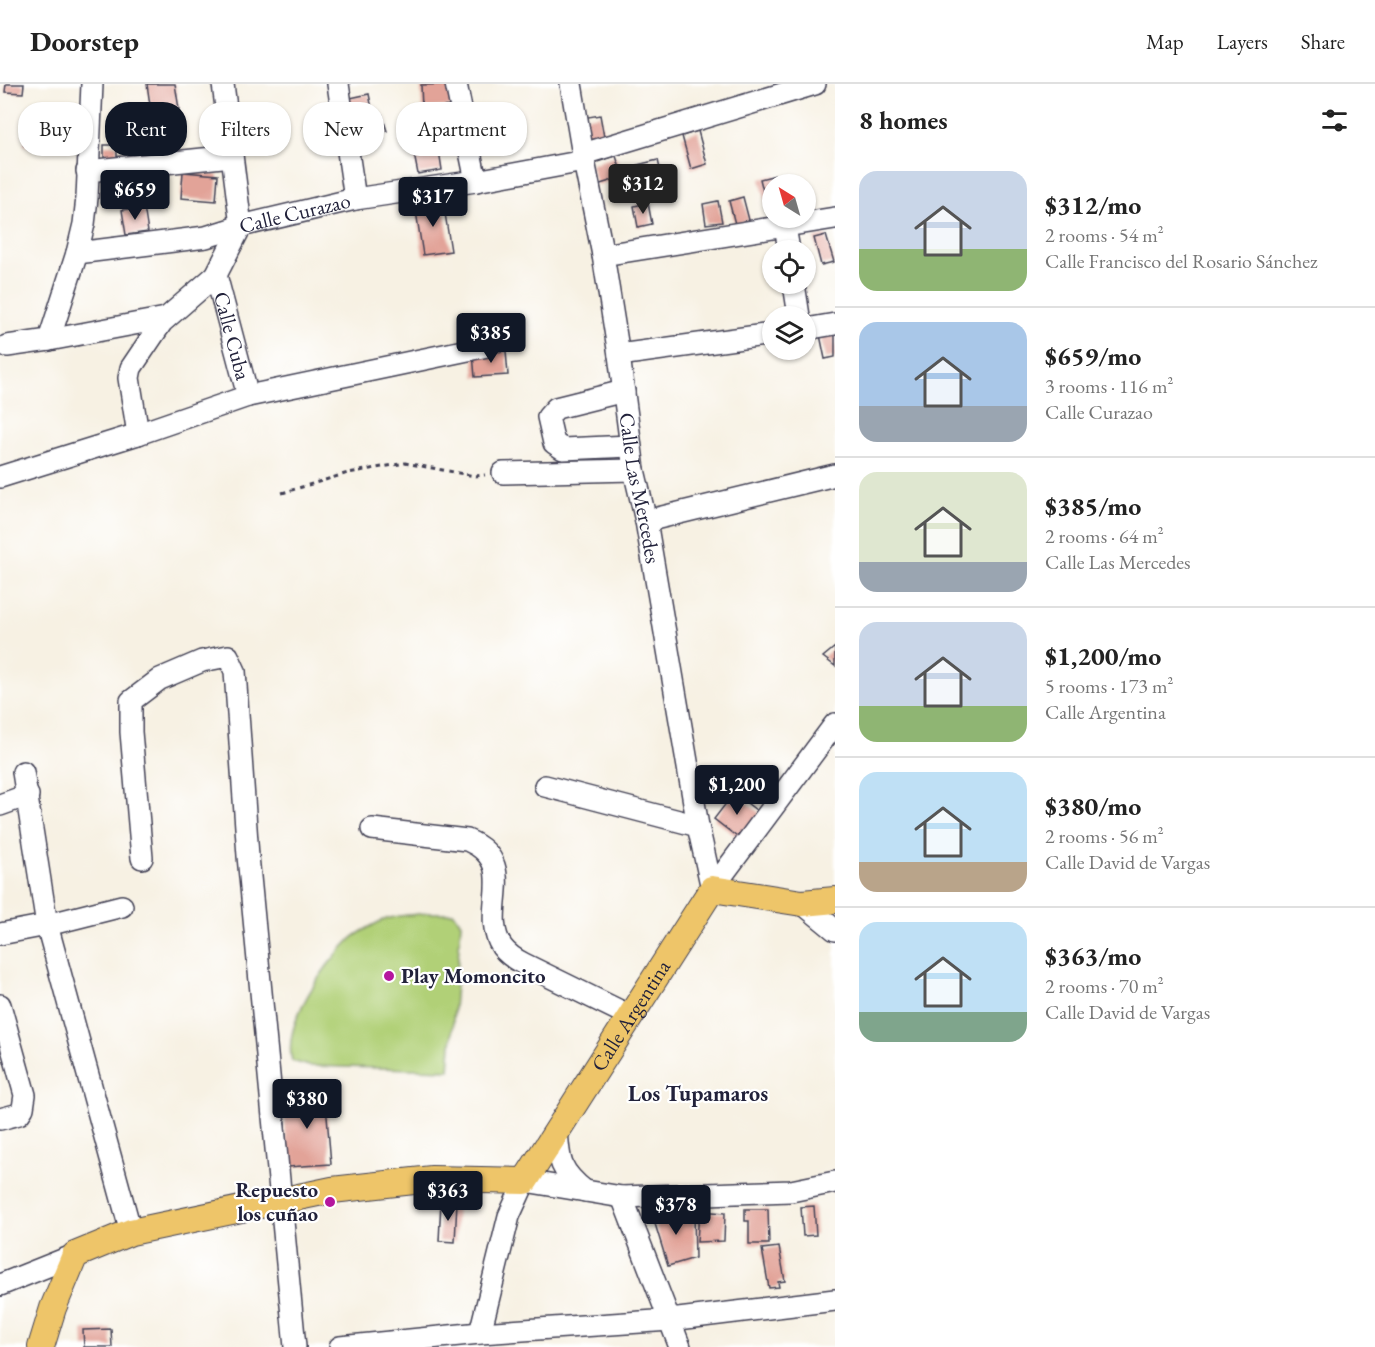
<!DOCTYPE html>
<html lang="en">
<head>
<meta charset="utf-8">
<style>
  :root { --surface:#fff; --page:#f6f6f6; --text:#222; --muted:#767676; --line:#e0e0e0; --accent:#111827 }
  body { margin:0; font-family:"EB Garamond",serif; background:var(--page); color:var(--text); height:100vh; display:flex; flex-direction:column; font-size:22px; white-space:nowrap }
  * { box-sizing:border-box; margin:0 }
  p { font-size:20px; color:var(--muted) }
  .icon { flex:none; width:33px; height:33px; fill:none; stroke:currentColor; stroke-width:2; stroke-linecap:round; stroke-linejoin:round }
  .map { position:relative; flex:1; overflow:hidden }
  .side { display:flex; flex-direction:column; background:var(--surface); width:540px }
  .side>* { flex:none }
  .top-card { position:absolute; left:18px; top:18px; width:570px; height:54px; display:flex; gap:12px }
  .needle { width:39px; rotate:323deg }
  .buttons { position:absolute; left:762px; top:90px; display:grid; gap:12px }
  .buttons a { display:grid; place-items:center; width:54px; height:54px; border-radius:50%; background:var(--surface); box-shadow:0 2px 4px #0004; font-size:30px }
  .price { position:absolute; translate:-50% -51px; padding:0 14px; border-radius:6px; background:var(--accent); color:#fff; font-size:20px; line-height:39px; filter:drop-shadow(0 2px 3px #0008) }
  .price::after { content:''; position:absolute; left:50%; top:36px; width:18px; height:14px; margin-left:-9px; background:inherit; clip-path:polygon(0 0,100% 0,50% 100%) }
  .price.on { background:#222; color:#fff }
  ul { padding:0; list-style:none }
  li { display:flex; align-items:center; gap:18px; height:150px; padding:0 24px }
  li+li { border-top:2px solid var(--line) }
  li span { display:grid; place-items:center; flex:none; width:168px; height:120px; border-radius:18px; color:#555 }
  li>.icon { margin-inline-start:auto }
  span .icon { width:72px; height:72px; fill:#fffc; stroke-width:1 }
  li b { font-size:26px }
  h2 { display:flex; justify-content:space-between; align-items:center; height:72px; padding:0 24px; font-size:26px }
  .tag { padding:0 21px; border-radius:24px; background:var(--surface); box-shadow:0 2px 4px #0004; font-size:21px; line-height:54px }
  .tag.on { background:var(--accent); color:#fff }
  header { display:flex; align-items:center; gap:36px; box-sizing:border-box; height:84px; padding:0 30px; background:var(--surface); border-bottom:2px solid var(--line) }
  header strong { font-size:28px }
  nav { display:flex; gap:33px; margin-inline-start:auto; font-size:21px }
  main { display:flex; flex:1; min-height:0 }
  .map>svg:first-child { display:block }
  .green { fill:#b1d077; stroke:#6a7959; stroke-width:1.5 }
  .building { fill:#e2a398 }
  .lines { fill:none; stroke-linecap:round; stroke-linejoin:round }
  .minor-casing { stroke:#424154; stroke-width:24 }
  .major-casing { stroke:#424154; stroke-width:28 }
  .path { stroke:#424154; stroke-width:3; stroke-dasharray:4.5 4.5; stroke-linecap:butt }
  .minor { stroke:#fff; stroke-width:21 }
  .major { stroke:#eec569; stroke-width:26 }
  .poi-dot { fill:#b5179e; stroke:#fff; stroke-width:2 }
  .labels { text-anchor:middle; stroke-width:4.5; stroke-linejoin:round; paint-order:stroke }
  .street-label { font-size:21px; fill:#22223b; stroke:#fff }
  .poi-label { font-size:21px; font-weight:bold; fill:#22223b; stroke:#fff; text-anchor:start }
  .neighbourhood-label { font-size:22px; font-weight:bold; fill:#22223b; stroke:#fff }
</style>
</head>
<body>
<header>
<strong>Doorstep</strong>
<nav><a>Map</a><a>Layers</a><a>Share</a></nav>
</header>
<main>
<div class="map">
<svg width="835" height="1263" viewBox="0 0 835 1263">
  <rect width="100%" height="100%" fill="#fff"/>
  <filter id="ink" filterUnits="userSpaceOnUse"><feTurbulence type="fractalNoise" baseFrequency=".0167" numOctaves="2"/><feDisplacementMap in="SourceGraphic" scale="12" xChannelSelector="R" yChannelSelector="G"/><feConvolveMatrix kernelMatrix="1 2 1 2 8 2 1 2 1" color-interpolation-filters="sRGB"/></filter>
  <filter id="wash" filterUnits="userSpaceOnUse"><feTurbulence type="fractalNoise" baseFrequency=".008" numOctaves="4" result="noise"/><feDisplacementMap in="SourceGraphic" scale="24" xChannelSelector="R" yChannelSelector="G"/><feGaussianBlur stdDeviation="1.35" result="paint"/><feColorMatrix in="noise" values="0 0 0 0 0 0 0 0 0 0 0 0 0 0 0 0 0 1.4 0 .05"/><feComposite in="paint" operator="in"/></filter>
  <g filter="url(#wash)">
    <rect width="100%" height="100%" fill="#f7f1e3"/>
    <!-- green -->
    <path class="green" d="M428,829h26l7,10 -12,147 -140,-4 -17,-5c-10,-38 33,-97 59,-122 8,-7 22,-14 32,-19 12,-5 31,-5 45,-7z"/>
    <g id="blocks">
      <!-- building -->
      <g class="building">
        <polygon points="6,0 24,0 23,9 5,8"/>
        <polygon points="147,0 175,0 179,25 151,28"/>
        <polygon points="453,0 454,22 422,24 421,1"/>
        <polygon points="369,10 372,25 344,31 341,16"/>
        <polygon points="382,31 387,47 358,56 354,41"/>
        <polygon points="600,31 604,53 587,57 582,34"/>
        <polygon points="698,47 707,80 691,85 682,52"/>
        <polygon points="26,52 39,54 37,63 24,61"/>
        <polygon points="438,60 442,86 418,90 413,65"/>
        <rect x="104" y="61" width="13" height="20"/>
        <polygon points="616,72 623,93 597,101 591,80"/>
        <polygon points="658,76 665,107 644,112 637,81"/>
        <polygon points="183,88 218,91 216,117 181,114"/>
        <polygon points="776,91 778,100 772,100 772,126 768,127 760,95"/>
        <polygon points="743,113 749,136 735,140 729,117"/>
        <polygon points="443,117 451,167 423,171 415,121"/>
        <polygon points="718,117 722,138 706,140 703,120"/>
        <polygon points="648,119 652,140 638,143 634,122"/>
        <polygon points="144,123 148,148 126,151 122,126"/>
        <polygon points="826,151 834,178 821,181 814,154"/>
        <polygon points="835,242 835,273 825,275 819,246"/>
        <polygon points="506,267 508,291 475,293 473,270"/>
        <polygon points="835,563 835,582 823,573"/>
        <polygon points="734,709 761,730 741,756 714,735"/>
        <polygon points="325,1009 331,1080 288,1083 283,1013"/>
        <polygon points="441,1117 457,1118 455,1158 439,1157"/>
        <polygon points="814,1122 816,1151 803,1152 801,1123"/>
        <polygon points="745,1125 768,1125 769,1160 749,1160 749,1137 745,1137"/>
        <polygon points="699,1127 725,1129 724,1157 697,1158"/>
        <polygon points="694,1129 695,1174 668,1182 652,1130"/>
        <polygon points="779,1163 785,1197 778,1198 779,1203 769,1204 762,1165"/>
        <polygon points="111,1245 112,1263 84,1263 83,1246"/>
      </g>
    </g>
  </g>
  <g filter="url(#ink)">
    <use href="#blocks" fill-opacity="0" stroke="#424154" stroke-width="1.5"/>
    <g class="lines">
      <!-- minor casing -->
      <g class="minor-casing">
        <g id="minor">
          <polyline points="338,0 355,115"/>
          <polyline points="456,0 476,97"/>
          <path id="s1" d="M571,0l13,77 19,94 16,100 15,115 12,51 52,305 14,63"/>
          <polyline points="583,70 815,0"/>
          <polyline points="87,87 232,72"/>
          <polyline points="785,143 789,166"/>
          <path id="s2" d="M77,169l129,-16 35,-11 114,-27 121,-18 108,-20"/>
          <polyline points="603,171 835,134"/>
          <path id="s3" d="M216,191l32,121"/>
          <polyline points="794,200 799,232"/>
          <polyline points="806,245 835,240"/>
          <polyline points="49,256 77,169 84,140 87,114 92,0"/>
          <polyline points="7,262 49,256 166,234"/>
          <polyline points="619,271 772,250"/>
          <polyline points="624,307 556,324 548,333 554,359 563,365 630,362"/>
          <polyline points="138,350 129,294 131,284 162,238 216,191 241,142 223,0"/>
          <polyline points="503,389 634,386"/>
          <polyline points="0,393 138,350 248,312 487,262"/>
          <polyline points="646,437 835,391"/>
          <polyline points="23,688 47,841 131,1148"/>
          <polyline points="545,702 698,742"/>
          <polyline points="0,721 28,711"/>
          <path d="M372,745l95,11c55,23 11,71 35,107 6,8 14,13 22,17l106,52"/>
          <polyline points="142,774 131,648 131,617 160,595 202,577 228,572 235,587 248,772 295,1263"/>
          <polyline points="712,805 835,640"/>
          <polyline points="802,819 835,846"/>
          <polyline points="0,850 47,841 122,822"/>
          <polyline points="0,921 25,1011 23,1024 19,1030 0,1035"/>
          <path d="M557,1045c2,32 2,41 28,62"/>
          <polyline points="622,1113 680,1263"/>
          <polyline points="0,1201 75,1171"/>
          <polyline points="480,1249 509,1132 525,1097 622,1113 791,1107 835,1098"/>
          <polyline points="340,1263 480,1249 670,1236 835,1216"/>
        </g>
      </g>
      <!-- major casing -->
      <g class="major-casing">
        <g id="major">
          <path id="s4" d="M41,1263l12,-39 22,-53 56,-23 201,-42 100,-11 93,2 187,-292 90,14 33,-3"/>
        </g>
      </g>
      <!-- path -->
      <polyline class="path" points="282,409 348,389 405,379 475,392 485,391"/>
      <!-- minor -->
      <use href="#minor" class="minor"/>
      <!-- major -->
      <use href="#major" class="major"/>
    </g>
  </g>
  <!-- markers -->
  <g class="poi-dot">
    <circle cx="389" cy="892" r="6"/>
    <circle cx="330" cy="1118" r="6"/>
  </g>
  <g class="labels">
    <!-- street labels -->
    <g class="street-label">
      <text dy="7" stroke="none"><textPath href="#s2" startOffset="222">Calle Curazao</textPath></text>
      <text dy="7" stroke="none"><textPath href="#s3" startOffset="63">Calle Cuba</textPath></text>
      <text dy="7" stroke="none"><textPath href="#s1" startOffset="410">Calle Las Mercedes</textPath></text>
      <text dy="7" stroke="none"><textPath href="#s4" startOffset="754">Calle Argentina</textPath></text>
    </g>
    <!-- poi labels -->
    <g class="poi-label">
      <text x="401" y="899">Play Momoncito</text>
      <text x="318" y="1113" text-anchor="end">Repuesto<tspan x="318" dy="24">los cuñao</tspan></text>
    </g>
    <!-- neighbourhood labels -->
    <g class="neighbourhood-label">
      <text x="698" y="1017">Los Tupamaros</text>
    </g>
  </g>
</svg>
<div class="buttons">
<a><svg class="needle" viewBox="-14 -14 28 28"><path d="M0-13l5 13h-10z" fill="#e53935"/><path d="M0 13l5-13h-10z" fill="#767676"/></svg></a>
<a><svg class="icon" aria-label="locate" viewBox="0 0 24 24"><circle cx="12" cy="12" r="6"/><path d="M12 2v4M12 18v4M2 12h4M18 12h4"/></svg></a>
<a><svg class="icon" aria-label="layers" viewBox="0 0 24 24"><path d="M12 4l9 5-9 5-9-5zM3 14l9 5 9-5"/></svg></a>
</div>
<b class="price on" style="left:643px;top:131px">$312</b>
<b class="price" style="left:135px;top:137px">$659</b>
<b class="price" style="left:433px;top:144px">$317</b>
<b class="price" style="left:491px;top:280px">$385</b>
<b class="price" style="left:737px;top:732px">$1,200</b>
<b class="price" style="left:307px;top:1046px">$380</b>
<b class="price" style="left:448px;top:1138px">$363</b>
<b class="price" style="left:676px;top:1152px">$378</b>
<div class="top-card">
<a class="tag">Buy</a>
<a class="tag on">Rent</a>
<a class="tag">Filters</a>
<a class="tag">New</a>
<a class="tag">Apartment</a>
</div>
</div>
<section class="side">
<h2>8 homes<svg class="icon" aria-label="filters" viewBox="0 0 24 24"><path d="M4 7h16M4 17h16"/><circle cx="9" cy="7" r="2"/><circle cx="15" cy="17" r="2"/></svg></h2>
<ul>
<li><span style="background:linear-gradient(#c9d6e8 65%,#8fb573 0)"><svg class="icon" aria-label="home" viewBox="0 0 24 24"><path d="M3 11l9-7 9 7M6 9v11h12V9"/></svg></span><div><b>$312/mo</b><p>2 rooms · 54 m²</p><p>Calle Francisco del Rosario Sánchez</p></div></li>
<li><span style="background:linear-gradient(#a9c7e8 70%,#9aa5b1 0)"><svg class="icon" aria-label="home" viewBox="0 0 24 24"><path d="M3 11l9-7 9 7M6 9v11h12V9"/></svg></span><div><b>$659/mo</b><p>3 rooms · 116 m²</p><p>Calle Curazao</p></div></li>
<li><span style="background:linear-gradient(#dfe7d0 75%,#9aa5b1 0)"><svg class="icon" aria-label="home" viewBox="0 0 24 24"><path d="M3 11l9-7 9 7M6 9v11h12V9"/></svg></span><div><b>$385/mo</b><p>2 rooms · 64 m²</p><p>Calle Las Mercedes</p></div></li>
<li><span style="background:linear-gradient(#c9d6e8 70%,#8fb573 0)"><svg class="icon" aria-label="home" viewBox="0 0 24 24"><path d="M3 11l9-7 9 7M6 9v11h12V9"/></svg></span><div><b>$1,200/mo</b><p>5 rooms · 173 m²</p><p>Calle Argentina</p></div></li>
<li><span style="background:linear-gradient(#bfe0f5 75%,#b9a48a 0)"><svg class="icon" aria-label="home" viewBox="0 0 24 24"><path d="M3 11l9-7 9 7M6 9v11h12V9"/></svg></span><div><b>$380/mo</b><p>2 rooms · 56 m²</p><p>Calle David de Vargas</p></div></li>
<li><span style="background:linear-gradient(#bfe0f5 75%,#7fa58c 0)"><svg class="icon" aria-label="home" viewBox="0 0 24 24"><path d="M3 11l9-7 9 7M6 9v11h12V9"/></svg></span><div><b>$363/mo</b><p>2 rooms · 70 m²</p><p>Calle David de Vargas</p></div></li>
</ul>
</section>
</main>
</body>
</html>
